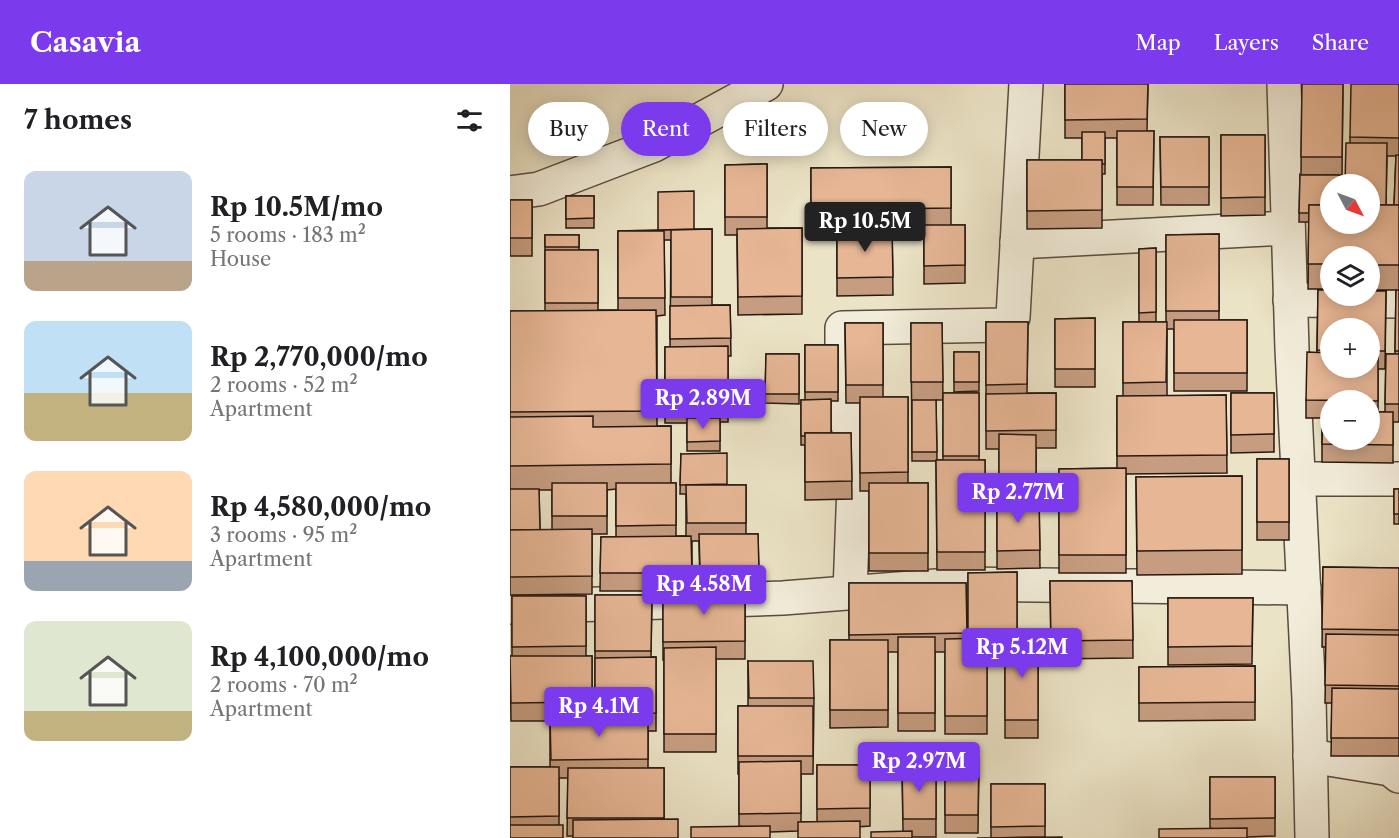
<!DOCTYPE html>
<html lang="en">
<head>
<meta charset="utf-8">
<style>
  :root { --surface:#fff; --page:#f2f2f2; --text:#202124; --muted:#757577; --accent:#7c3aed }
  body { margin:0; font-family:"Libre Caslon Text",serif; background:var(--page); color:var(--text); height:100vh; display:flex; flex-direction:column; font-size:22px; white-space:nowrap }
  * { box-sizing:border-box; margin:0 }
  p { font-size:20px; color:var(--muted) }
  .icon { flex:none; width:33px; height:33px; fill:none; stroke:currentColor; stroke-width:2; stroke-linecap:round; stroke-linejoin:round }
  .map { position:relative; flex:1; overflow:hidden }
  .sheet { display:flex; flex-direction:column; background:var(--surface); width:510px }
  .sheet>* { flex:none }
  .hud { position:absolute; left:18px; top:18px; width:570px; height:54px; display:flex; gap:12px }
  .needle { width:39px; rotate:131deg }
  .controls { position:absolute; left:810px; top:90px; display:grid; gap:12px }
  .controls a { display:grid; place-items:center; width:60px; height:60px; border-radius:50%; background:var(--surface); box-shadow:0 3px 15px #0003; font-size:30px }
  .price { position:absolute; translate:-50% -51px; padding:0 14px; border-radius:6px; background:var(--accent); color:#fff; font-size:20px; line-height:39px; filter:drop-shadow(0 2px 3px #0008) }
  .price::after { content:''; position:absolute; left:50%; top:36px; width:18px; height:14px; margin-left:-9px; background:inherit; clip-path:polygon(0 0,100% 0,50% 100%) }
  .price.selected { background:#222; color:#fff }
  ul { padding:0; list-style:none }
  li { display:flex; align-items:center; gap:18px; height:150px; padding:0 24px }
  li span { display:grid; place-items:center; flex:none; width:168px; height:120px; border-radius:12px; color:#555 }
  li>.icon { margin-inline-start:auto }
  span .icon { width:72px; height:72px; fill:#fffc; stroke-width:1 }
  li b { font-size:26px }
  h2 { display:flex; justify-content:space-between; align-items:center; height:72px; padding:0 24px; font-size:26px }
  .chip { padding:0 21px; border-radius:27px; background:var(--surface); box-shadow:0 3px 15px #0003; font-size:21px; line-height:54px }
  .chip.selected { background:var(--accent); color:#fff }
  header { display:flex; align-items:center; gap:36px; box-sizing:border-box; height:84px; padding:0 30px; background:var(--accent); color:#fff }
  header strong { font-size:28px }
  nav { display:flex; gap:33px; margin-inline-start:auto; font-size:21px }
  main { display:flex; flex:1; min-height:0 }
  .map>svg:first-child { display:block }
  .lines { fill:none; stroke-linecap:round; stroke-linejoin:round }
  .minor-casing { stroke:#584c3e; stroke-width:36 }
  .minor { stroke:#f2edda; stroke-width:33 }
  .wall { fill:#c69d80; stroke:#271911; stroke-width:1.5; fill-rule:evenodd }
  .building { fill:#e6b695; stroke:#271911; stroke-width:1.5 }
</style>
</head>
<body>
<header>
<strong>Casavia</strong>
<nav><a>Map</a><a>Layers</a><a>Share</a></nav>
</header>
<main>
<section class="sheet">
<h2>7 homes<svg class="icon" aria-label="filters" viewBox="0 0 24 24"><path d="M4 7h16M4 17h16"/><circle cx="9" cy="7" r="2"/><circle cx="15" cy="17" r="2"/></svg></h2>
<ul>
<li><span style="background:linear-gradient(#c9d6e8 75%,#b9a48a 0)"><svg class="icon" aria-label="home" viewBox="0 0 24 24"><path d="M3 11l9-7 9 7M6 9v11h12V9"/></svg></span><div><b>Rp 10.5M/mo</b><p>5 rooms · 183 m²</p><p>House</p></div></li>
<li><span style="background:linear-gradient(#bfe0f5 60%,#c2b280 0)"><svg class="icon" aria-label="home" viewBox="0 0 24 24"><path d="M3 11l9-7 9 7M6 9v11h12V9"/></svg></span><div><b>Rp 2,770,000/mo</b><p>2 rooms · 52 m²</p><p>Apartment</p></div></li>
<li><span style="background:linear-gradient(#ffd9b3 75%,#9aa5b1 0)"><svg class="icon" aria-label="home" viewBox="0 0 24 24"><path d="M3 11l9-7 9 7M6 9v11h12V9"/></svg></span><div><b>Rp 4,580,000/mo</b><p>3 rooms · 95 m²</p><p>Apartment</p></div></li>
<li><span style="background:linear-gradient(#dfe7d0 75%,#c2b280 0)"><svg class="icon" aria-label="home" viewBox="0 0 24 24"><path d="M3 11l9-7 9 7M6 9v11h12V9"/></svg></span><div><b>Rp 4,100,000/mo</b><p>2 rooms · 70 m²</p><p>Apartment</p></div></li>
</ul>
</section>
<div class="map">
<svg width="889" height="754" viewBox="0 0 889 754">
  <rect width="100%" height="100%" fill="#ebe3c6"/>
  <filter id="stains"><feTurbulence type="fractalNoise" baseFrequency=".00333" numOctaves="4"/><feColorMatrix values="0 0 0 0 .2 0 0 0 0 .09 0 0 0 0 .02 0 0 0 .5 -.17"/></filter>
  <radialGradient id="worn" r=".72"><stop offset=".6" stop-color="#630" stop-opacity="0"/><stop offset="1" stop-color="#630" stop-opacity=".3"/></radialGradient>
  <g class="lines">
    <!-- minor casing -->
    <g class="minor-casing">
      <g id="minor">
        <polyline points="774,0 782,265 799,615 802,754"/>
        <polyline points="0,109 29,105 144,61 256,0"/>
        <polyline points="507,158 778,144"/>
        <polyline points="780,216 889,217"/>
        <polyline points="788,395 889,395"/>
        <polyline points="340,508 345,374 332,313 332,244 494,241 503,233 516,0"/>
        <polyline points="0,523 273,514 452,500 794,504"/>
        <polyline points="800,672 880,685 889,692"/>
      </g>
    </g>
    <!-- minor -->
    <use href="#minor" class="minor"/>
  </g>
  <!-- wall -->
  <g class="wall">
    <polygon points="555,0 638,0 637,47 644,47 643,121 607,121 607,54 595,54 595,90 592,90 592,144 517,145 517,76 572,76 572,54 555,54"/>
    <polygon points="792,0 833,0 832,91 791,91"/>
    <path d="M889,0v338h-6v41l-71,-1v-44h-16v-18l11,-48 1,-62 68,1 -1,78h-7v43h7l1,-58h9l1,-64h-26v-34h-40v33h-22l1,-67h-10l1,-47 30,49h40l-20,-81v-6zM877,72h9l-2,49h-8zM820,244h40v40h-40zM820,316h40v40h-40z"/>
    <polygon points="711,51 755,51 755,131 711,132"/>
    <polygon points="650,53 699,53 699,121 651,121"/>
    <polygon points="257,80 257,144 292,144 292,230 228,231 227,151 215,151 215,81"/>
    <polygon points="441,83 441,141 455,141 455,199 414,200 414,143 346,144 382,143 383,211 327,212 327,144 301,144 301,84"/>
    <rect x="56" y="112" width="28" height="32"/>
    <rect x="0" y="116" width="22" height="56"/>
    <path d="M184,145h18v76h18l1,51h-3v66h-8v29h-33v-28h-22v-76h5l1,-107h-7l1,75 -8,1v110h14v57h5v53h10v-42h-6l1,-40 46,31h19v49h12l1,53h-59l-1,-46h-7v50h-92l1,-54h15v-48l-9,1v44h-15v60l-82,1v-284h35v-76h34v15h19v60h20v-79zM29,406h13v40h-12z"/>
    <polygon points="709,150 709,236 737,236 737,307 664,307 664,245 657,245 657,312 716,311 717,389 616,390 616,489 549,489 549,385 607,384 607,312 613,312 613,238 656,238 656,151"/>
    <polygon points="646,164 646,238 629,238 629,165"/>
    <polygon points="585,234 585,303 545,303 545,235"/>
    <polygon points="476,238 518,238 517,309 546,309 546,364 526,364 526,413 529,413 530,484 487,485 487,413 489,413 489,365 476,365"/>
    <polygon points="335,239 373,239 373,313 398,313 398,399 418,399 418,487 359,487 359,407 350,407 350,319 336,319"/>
    <polygon points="401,239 432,239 433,316 426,316 427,376 433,376 433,309 469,309 469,376 475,376 475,486 427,486 426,377 402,377"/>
    <polygon points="295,261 328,261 328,317 321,317 321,349 341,349 342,415 295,416 295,361 291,361 291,316 295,316"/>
    <polygon points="444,268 469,268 469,307 444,308"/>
    <polygon points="256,270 289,270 289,320 255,319"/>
    <polygon points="721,309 764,309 764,368 721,369"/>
    <rect x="747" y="375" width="32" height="81"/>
    <polygon points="732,392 732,490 627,491 626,393"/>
    <rect x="884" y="405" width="5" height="35"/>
    <polygon points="813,483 889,484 889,672 821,672 822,619 815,619 816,563 812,563"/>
    <polygon points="507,488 507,554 528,554 528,654 495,654 495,563 477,563 477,650 435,650 435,568 425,568 425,647 388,647 388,568 378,568 378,643 320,644 320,556 339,556 339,499 456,499 457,555 458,555 458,489"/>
    <polygon points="540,497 622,497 623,574 541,575"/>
    <polygon points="235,507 235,575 206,575 206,668 154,668 154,576 153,576 153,508"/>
    <polygon points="85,511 142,511 141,573 146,573 146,647 138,647 138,684 154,684 154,735 63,752 57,752 58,694 49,694 49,741 0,754 0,683 40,683 40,637 1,637 0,572 2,572 2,512 76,512 76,572 82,572 82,634 85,634"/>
    <polygon points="658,514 743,514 742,580 658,581"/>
    <polygon points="238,577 304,614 303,690 291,690 291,738 307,738 307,681 360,681 360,742 288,747 260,748 229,742 229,690 228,690 228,622 238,622"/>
    <polygon points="745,582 745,636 629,637 629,583"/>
    <polygon points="469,675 468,749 435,749 435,676"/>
    <polygon points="392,683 426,683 426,753 402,753 393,747"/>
    <polygon points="700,693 765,693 765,752 737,753 700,744"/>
    <polygon points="481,700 535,700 535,753 481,754"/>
  </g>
  <!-- building -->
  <g class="building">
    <polygon points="555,0 638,0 637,35 555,36"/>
    <polygon points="792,0 833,0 832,73 791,73"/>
    <polygon points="841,0 889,0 889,54 840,53"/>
    <polygon points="607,47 644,47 643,103 607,103"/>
    <polygon points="572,48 595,48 595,80 592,80 592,76 572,76"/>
    <polygon points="711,51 755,51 755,113 711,114"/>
    <polygon points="650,53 699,53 699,103 651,103"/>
    <polygon points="836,59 877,59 876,121 860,121 860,100 835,100"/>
    <polygon points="886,71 889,71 889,121 884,121"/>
    <polygon points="517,76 592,76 592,126 517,127"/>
    <polygon points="257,80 257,133 215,133 215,81"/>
    <polygon points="441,83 441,124 301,126 301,84"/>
    <polygon points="790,91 829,91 829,100 820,100 820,121 799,121 799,129 789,129"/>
    <polygon points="184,107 184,145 148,146 148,108"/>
    <polygon points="56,112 84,112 84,134 56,135"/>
    <rect x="0" y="116" width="22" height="38"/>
    <polygon points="799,121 820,121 820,140 860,140 860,121 889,121 889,181 860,181 860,172 820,172 820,180 798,180"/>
    <polygon points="414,141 455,141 455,181 414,182"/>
    <polygon points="382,143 383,193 327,194 327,144"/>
    <polygon points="292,144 292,212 228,213 227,145"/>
    <polygon points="202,145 202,213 161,213 161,146"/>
    <polygon points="108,147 154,147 155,214 108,214"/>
    <polygon points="709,150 709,227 656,227 656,151"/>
    <rect x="35" y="151" width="34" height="12"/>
    <polygon points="646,164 646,228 629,229 629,165"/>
    <rect x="35" y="166" width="53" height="53"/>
    <polygon points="808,206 820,206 820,212 860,212 860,207 876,207 875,267 860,267 860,244 820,244 820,267 807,266"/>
    <polygon points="886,206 889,206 889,267 885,267"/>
    <polygon points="220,221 221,254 160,255 160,222"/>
    <polygon points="146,226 147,327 0,328 0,227"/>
    <polygon points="585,234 585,285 545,285 545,235"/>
    <rect x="664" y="236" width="73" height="53"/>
    <polygon points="476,238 518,238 517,300 476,301"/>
    <polygon points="613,238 657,238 656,298 613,299"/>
    <polygon points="335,239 373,239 373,301 336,301"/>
    <polygon points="401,239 432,239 433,298 401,298"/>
    <rect x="295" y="261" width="33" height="47"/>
    <polygon points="218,262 218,320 155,321 155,263"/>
    <rect x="444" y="268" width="25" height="30"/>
    <polygon points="797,268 820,269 820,284 860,284 860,269 868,269 868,317 796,316"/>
    <polygon points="256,270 289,270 289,310 255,310"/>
    <polygon points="876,270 889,270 889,320 875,320"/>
    <rect x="433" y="309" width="36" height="63"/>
    <polygon points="546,309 546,346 476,347 476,310"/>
    <polygon points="721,309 764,309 764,350 721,351"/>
    <polygon points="716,311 717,371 607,372 607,312"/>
    <polygon points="350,313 398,313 398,388 350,389"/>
    <polygon points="321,315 321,349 295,349 295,352 291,352 291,316"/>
    <polygon points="402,316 426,316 427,368 402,368"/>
    <polygon points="813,327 820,327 820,356 860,356 860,328 883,328 883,361 812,360"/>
    <polygon points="83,332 83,343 161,342 161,380 0,382 0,333"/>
    <polygon points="177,334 210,334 210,357 177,358"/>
    <polygon points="295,349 341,349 342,397 295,398"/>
    <polygon points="489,350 526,351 526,404 489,404"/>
    <polygon points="217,369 217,400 170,401 171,370"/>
    <rect x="747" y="375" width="32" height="63"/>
    <polygon points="426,376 475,376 475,468 427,468"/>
    <polygon points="616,384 616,471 549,471 549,385"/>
    <polygon points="732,392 732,466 627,467 626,393"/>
    <rect x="42" y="399" width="55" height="33"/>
    <polygon points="106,399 166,399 166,441 106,442"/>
    <rect x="359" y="399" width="59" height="70"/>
    <polygon points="176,401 236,401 236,439 177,439"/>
    <polygon points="0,405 29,405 30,446 0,446"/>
    <rect x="884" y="405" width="5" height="25"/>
    <polygon points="487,413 529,413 530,466 487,467"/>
    <polygon points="82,445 82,492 0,493 0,446"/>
    <polygon points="189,450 248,450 249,485 190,485"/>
    <polygon points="181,452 182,489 90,489 91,453"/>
    <polygon points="813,483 889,484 889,546 812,545"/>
    <polygon points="507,488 507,545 458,545 458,489"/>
    <polygon points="540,497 622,497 623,556 541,557"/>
    <polygon points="339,499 456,499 457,549 339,551"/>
    <polygon points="235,507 235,557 153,558 153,508"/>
    <polygon points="85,511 142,511 141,567 85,567"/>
    <polygon points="2,512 76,512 76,562 2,563"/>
    <polygon points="658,514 743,514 742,562 658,563"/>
    <polygon points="816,550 889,551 889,602 815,601"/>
    <rect x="388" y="553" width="37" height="76"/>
    <polygon points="477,554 477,632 435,632 435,555"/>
    <rect x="495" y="554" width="33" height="82"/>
    <rect x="320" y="556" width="58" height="70"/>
    <polygon points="206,563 206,650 154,650 154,564"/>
    <polygon points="0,572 82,572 82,618 1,619"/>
    <polygon points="146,573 146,629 85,630 85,574"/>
    <polygon points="238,577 303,577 304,614 239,614"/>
    <polygon points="745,582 745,618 629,619 629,583"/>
    <polygon points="822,604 889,605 889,654 821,654"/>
    <rect x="228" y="622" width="75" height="50"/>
    <polygon points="138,633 138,675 41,676 40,634"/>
    <polygon points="469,675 468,731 435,731 435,676"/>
    <polygon points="291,677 291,729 229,730 229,678"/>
    <polygon points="307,681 360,681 360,724 307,725"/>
    <polygon points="0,683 49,683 49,732 0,733"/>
    <polygon points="392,683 426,683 426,735 393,735"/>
    <polygon points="58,684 154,684 154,734 57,734"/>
    <polygon points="700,693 765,693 765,734 700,735"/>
    <polygon points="481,700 535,700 535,742 481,743"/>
    <polygon points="168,735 168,754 63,754 63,736"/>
    <polygon points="350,737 350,754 288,754 288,738"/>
    <rect x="0" y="741" width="53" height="13"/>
    <polygon points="260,742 260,754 181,754 181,743"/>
    <polygon points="737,744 737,754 649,754 649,745"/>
    <polygon points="402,747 402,754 361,754 361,748"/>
    <polygon points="552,753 552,754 467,754"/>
  </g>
  <rect width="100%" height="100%" filter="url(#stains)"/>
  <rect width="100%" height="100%" fill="url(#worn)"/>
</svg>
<div class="controls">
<a><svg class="needle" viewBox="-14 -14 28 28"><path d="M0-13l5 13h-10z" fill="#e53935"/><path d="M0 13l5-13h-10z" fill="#757577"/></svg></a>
<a><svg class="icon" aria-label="layers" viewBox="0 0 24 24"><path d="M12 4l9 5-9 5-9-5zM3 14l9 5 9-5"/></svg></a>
<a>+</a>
<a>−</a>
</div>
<b class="price selected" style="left:355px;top:169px">Rp 10.5M</b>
<b class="price" style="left:193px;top:346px">Rp 2.89M</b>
<b class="price" style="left:508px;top:440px">Rp 2.77M</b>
<b class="price" style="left:194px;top:532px">Rp 4.58M</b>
<b class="price" style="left:512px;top:595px">Rp 5.12M</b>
<b class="price" style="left:89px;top:654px">Rp 4.1M</b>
<b class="price" style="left:409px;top:709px">Rp 2.97M</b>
<div class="hud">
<a class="chip">Buy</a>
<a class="chip selected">Rent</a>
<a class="chip">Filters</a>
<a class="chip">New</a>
</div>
</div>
</main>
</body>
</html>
